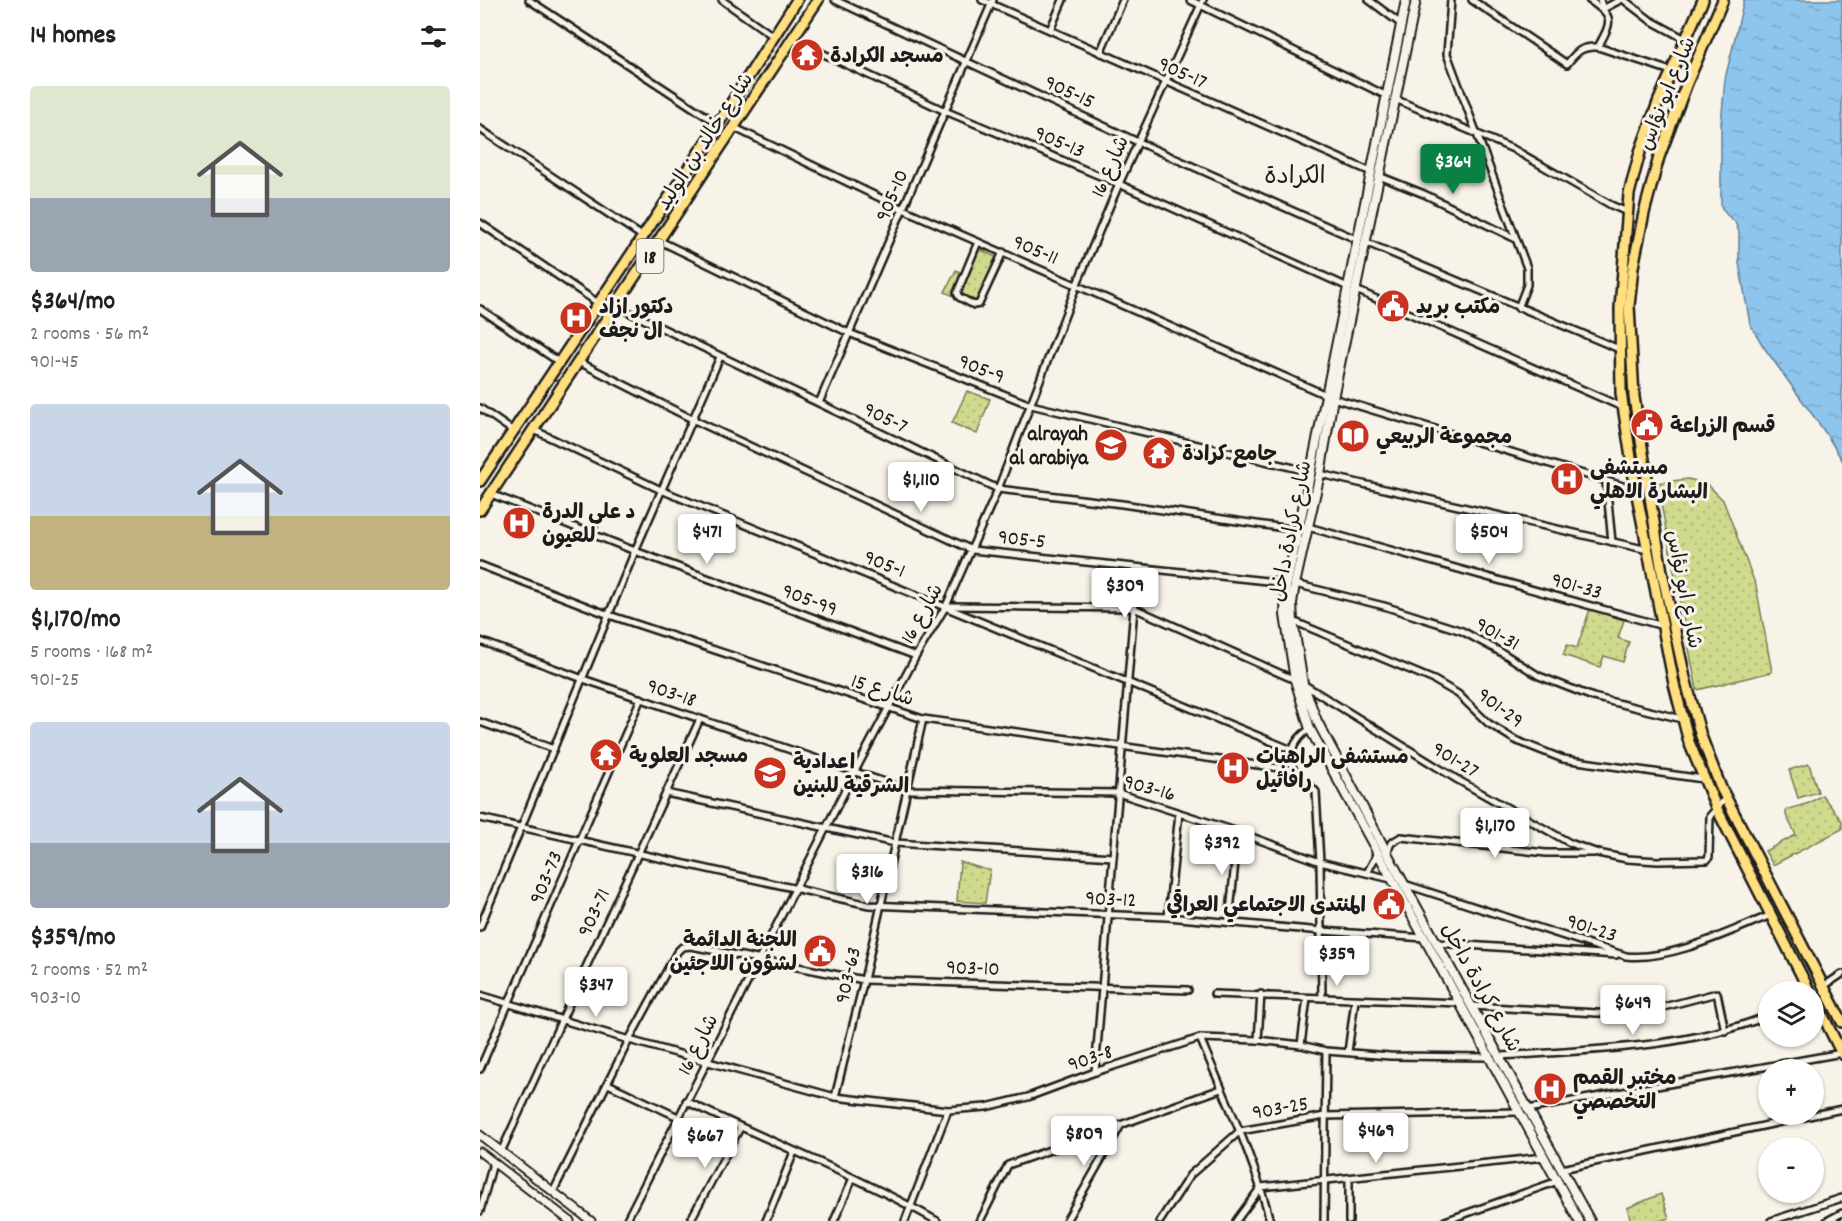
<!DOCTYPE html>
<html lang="en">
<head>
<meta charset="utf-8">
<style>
  :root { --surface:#fff; --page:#f2f2f2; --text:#222; --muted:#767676; --accent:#0b8043 }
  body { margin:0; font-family:Dekko,"Playpen Sans Arabic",sans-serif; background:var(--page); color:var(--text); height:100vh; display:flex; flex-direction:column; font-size:22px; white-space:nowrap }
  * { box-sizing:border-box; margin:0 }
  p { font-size:20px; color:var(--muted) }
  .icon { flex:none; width:33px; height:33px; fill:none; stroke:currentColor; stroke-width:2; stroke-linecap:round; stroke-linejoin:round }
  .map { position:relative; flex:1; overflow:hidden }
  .side { display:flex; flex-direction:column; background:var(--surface); width:480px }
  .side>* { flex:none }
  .controls { position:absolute; left:1278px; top:981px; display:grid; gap:12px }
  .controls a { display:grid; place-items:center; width:66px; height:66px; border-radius:50%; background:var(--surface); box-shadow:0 2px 4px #0004; font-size:30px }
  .price { position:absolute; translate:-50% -51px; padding:0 14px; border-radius:6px; background:#fff; color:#222; font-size:20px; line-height:39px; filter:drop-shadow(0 2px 3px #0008) }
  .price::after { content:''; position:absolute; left:50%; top:36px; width:18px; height:14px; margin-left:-9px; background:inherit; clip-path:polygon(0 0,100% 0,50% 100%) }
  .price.selected { background:var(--accent); color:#fff }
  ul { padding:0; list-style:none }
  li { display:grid; align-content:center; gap:12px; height:318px; padding:0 30px }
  li span { display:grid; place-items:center; height:186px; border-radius:6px; color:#555 }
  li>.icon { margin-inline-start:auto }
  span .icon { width:108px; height:108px; fill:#fffc; stroke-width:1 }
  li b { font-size:26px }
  h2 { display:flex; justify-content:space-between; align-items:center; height:72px; padding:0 30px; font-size:26px }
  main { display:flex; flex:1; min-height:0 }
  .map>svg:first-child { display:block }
  .grass { fill:url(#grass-dots); stroke:#767b54; stroke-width:1.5 }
  .water { fill:url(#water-ripples); stroke:#608199; stroke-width:1.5 }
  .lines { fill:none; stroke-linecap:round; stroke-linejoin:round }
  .minor-casing { stroke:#1c1c1c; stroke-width:10 }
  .tertiary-casing { stroke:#1c1c1c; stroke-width:11 }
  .secondary-casing { stroke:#1c1c1c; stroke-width:12 }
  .primary-casing { stroke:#1c1c1c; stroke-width:14 }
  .minor { stroke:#f7f3e8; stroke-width:5 }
  .tertiary { stroke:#f7f3e8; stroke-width:7 }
  .secondary { stroke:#f7f3e8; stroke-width:8 }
  .primary { stroke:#ffdf80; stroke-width:9 }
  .labels { text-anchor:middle; stroke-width:6; stroke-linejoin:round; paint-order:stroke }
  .shield { fill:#f7f3e8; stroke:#5e5c59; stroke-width:1.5 }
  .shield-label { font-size:20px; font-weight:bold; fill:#1c1c1c }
  .poi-label { font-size:21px; font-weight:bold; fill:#1c1c1c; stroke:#f7f3e8; text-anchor:start }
  .street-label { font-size:21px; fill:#1c1c1c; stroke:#f7f3e8 }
  .quarter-label { font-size:24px; fill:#1c1c1c; stroke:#f7f3e8 }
</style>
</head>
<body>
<main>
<section class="side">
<h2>14 homes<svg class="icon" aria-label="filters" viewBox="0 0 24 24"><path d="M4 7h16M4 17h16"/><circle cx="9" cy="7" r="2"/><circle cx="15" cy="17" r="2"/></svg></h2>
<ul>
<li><span style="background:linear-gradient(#dfe7d0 60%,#9aa5b1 0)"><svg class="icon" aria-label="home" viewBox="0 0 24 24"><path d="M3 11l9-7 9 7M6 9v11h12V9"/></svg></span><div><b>$364/mo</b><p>2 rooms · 56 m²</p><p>901-45</p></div></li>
<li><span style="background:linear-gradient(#c9d6e8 60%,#c2b280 0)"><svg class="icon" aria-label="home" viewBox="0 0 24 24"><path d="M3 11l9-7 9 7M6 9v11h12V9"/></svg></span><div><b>$1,170/mo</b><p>5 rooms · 168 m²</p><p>901-25</p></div></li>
<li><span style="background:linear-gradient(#c9d6e8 65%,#9aa5b1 0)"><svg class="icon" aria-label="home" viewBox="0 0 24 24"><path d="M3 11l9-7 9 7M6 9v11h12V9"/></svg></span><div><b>$359/mo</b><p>2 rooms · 52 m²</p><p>903-10</p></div></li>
</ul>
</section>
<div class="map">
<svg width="1362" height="1221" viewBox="0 0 1362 1221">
  <defs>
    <pattern id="grass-dots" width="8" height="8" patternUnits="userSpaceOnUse" patternTransform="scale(1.5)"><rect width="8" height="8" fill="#cfda8d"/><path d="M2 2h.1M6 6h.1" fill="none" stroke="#b1ba79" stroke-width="1.8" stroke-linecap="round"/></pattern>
    <pattern id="water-ripples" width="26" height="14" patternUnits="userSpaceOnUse" patternTransform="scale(1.5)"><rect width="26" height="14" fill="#8ec5ec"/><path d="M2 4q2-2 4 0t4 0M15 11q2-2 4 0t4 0" fill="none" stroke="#7aa9ca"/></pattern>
  </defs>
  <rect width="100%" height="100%" fill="#f7f3e8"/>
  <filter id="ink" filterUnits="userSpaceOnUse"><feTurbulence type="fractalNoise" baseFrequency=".0167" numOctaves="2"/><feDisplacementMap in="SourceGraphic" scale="12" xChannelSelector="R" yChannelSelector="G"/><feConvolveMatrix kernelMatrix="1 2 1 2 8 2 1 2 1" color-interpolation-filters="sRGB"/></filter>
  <g filter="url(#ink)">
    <!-- grass -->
    <g class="grass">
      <polygon points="495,247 524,261 501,309 465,292 476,270 482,273"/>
      <polygon points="487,391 510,399 497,434 472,423"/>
      <polygon points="1208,479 1227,484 1243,500 1276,586 1292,672 1217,690 1177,483"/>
      <polygon points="1110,609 1144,620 1138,638 1149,642 1143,662 1124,656 1120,667 1083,655 1087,645 1097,648"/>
      <polygon points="1329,764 1338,792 1318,798 1309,770"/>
      <polygon points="1342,795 1362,821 1362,829 1293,865 1285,851 1316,835 1306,815 1306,810 1329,803"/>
      <path d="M480,862c11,2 19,7 30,8l-5,33 -28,-2z"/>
      <polygon points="1181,1194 1189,1218 1179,1221 1151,1221 1147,1208"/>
    </g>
    <!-- water -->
    <polygon class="water" points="1264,0 1362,0 1362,460 1347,435 1283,346 1270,324 1259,263 1259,232 1255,222 1246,214 1241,207 1241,124 1245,79"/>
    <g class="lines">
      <!-- minor casing -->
      <g class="minor-casing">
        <g id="minor">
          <polyline points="49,0 238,124"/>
          <polyline points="242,0 293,36"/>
          <polyline points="355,0 658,142 878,240"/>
          <polyline points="502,0 891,172"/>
          <polyline points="710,0 907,96"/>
          <polyline points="889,0 921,24"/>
          <polyline points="971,0 967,54 1047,268 1047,285 1038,308"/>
          <path d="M992,0l95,64c10,-13 15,-18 31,-17l73,24"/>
          <path d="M1109,0c26,17 23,21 9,47"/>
          <polyline points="1120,0 1123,9 1140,0"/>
          <polyline points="1144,0 1170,20 1205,39"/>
          <polyline points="570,30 583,0"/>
          <polyline points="312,39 465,111 639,184 868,287"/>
          <polyline points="620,53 643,0"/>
          <polyline points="915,99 1033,149 1131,205 1147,212"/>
          <polyline points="255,128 423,209 846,395"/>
          <polyline points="0,129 162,236"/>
          <polyline points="899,176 944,194 1036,239"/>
          <polyline points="0,223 118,303"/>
          <polyline points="180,241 369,333 551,405 831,472"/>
          <polyline points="498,242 477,293 479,297 494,305 499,304 523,252"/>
          <polyline points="885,242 1139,349"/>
          <polyline points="876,290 1142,407"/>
          <polyline points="136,306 518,489 642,504 818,530"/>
          <polyline points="0,309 79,362"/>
          <polyline points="99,362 212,419 492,550 807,583"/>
          <polyline points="853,398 1156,490"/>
          <polyline points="339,403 513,0"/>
          <polyline points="0,408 33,431"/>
          <polyline points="54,430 181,490 812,750"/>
          <polyline points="840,474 1168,550"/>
          <polyline points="1126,481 1132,542"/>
          <polyline points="11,494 155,551 436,656"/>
          <polyline points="828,527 1183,626"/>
          <polyline points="0,565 129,615 443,719 814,770"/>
          <polyline points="815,584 904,606 982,631 1026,655 1059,676 1113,697 1202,719"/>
          <polyline points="470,606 654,608 815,680"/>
          <polyline points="813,621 954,680 978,694 1008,723 1035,740 1083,759 1223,779"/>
          <polyline points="0,641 103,679 428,790 638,793 758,832 840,862 911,879"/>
          <polyline points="823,684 978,780 1090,843 1118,853 1147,859 1178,861 1227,860 1229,857 1230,816 1246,798"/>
          <polyline points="0,722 74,749"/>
          <path d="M830,729c-16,10 -26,29 -13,46 6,7 14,10 19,17l4,70 2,136"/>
          <polyline points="186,793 415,843 633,857"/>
          <polyline points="0,818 389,905 688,917 842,931 945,938"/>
          <polyline points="907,853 911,843 921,837 1066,853 1114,853"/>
          <polyline points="887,873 895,858 896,851"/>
          <path d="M924,884l222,72c44,5 104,-25 145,-41"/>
          <polyline points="688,917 699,813"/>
          <polyline points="749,922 758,832"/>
          <polyline points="0,927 155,551 240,357"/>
          <polyline points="957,943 1136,955"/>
          <polyline points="1344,986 1362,974"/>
          <polyline points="734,994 980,1003"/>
          <polyline points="0,995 149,1040 355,1097 468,1110 506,1107 548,1097 615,1072 720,1038 778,1040 821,1045 846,1051 910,1056 1009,1057"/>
          <polyline points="992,1006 1153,1015 1237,993 1245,1031"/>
          <path d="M720,1038c25,60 54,119 70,183"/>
          <polyline points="778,1040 781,994"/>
          <polyline points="821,1045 827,998"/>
          <polyline points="868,1052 875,1000"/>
          <path d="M1020,1056c90,-6 183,-7 268,-40"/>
          <polyline points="0,1069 161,698"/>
          <polyline points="615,1072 654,608"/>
          <polyline points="128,1084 198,1117"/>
          <polyline points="355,1097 384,980 443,719"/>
          <path d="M206,1101c83,41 171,74 251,120"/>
          <polyline points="1048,1109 1362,1053"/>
          <polyline points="21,1152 220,719"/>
          <polyline points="1082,1169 1362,1109"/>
          <polyline points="73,1192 149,1040 197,952 202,947 211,946 384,980 708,990"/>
          <polyline points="0,1211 13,1163"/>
          <polyline points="146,1221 374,773 436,656 466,606 518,489 597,284 639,184 723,0"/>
          <polyline points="210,1221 260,1128"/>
          <polyline points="286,1221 314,1152"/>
          <polyline points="354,1221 373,1178"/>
          <polyline points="425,1221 468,1110"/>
          <polyline points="500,1221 528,1165 741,1089"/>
          <polyline points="586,1221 641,1125"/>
          <polyline points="680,1221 710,1175 760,1131 845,1116 1039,1112"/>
          <polyline points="756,1221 781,1187 1064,1157"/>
          <polyline points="844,1221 846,1051"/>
          <polyline points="869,1221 869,1178"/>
          <polyline points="965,1221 1078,1181"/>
          <polyline points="1291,1221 1362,1198"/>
          <polyline points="1347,1221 1362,1213"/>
        </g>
      </g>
      <!-- tertiary casing -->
      <g class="tertiary-casing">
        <g id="tertiary">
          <polyline points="0,1135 111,1221"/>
          <polyline points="0,1152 90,1221"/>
        </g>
      </g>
      <!-- secondary casing -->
      <g class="secondary-casing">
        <g id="secondary">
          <polyline points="926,0 829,480 806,587 805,615 815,680 830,729 1099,1221"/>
          <polyline points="936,0 853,398 840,474 815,584 812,603 813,621 823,684 837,721 907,853 1110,1221"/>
        </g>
      </g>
      <!-- primary casing -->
      <g class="primary-casing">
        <g id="primary">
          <polyline points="1223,0 1179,100 1160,152 1149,194 1140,308 1141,393 1156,490 1194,684 1209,742 1236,807 1330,992"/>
          <polyline points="1243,0 1207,83 1179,157 1164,213 1153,267 1149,306 1154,397 1182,572 1205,678 1221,736 1241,788 1362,1022"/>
          <polyline points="0,481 238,124 317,0"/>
          <polyline points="0,510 338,0"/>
          <polyline points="1334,998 1362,1054"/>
        </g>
      </g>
      <!-- minor -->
      <use href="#minor" class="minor"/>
      <!-- tertiary -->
      <use href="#tertiary" class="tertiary"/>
      <!-- secondary -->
      <use href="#secondary" class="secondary"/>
      <!-- primary -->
      <use href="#primary" class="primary"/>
    </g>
  </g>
  <!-- icons -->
  <defs>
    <g id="temple-disc" transform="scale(1.725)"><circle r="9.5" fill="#c8321e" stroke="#f7f3e8"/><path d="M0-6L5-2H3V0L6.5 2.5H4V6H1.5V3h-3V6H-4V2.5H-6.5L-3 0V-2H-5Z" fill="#fff"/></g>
    <g id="civic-disc" transform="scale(1.725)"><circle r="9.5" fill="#c8321e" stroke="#f7f3e8"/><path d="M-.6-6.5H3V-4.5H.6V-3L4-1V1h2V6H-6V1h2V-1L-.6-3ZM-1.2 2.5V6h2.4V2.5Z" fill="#fff"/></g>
    <g id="hospital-disc" transform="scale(1.725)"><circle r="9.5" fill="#c8321e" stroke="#f7f3e8"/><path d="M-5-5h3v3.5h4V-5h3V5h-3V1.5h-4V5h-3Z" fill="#fff"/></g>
    <g id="library-disc" transform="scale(1.725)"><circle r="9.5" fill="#c8321e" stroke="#f7f3e8"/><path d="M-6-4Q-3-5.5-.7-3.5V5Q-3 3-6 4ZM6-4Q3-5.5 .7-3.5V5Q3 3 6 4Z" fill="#fff"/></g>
    <g id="school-disc" transform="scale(1.725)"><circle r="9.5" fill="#c8321e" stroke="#f7f3e8"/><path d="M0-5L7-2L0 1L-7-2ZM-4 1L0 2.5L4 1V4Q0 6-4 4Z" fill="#fff"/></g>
  </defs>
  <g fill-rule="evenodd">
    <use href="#temple-disc" x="327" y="55"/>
    <use href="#civic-disc" x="913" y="306"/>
    <use href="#hospital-disc" x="96" y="318"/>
    <use href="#civic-disc" x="1167" y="425"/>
    <use href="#library-disc" x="873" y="436"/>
    <use href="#school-disc" x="631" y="445"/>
    <use href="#temple-disc" x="679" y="453"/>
    <use href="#hospital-disc" x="1087" y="479"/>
    <use href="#hospital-disc" x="39" y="523"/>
    <use href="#temple-disc" x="126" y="755"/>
    <use href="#hospital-disc" x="753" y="768"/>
    <use href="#school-disc" x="290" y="773"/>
    <use href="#civic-disc" x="909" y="904"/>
    <use href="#civic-disc" x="340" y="951"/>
    <use href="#hospital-disc" x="1070" y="1089"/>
  </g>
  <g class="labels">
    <!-- shield labels -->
    <rect class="shield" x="156.5" y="239" width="27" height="34" rx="4.5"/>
    <g class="shield-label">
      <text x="170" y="263">18</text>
    </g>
    <!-- poi labels -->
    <g class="poi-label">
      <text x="350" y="62">مسجد الكرادة</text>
      <text x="119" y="313">دكتور ازاد<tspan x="119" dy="24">ال نجف</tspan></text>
      <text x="936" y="313">مكتب بريد</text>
      <text x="1190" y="432">قسم الزراعة</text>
      <text x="608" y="440" text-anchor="end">alrayah<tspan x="608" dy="24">al arabiya</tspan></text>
      <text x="896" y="443">مجموعة الربيعي</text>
      <text x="702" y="460">جامع كرادة</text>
      <text x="1110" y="474">مستشفى<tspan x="1110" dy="24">البشارة الاهلي</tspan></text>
      <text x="62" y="518">د علي الدرة<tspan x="62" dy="24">للعيون</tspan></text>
      <text x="149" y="762">مسجد العلوية</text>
      <text x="776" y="763">مستشفى الراهبات<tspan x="776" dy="24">رافائيل</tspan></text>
      <text x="313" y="768">اعدادية<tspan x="313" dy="24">الشرقية للبنين</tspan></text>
      <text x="886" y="911" text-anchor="end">المنتدى الاجتماعي العراقي</text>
      <text x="317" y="946" text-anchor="end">اللجنة الدائمة<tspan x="317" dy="24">لشؤون اللاجئين</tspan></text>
      <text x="1093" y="1084">مختبر القمم<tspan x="1093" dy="24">التخصصي</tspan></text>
    </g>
    <!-- street labels -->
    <g class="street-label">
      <text transform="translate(703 72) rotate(24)" y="7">905-17</text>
      <text transform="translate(590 91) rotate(25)" y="7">905-15</text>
      <text transform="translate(1186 93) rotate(-68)" y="7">شارع ابو نؤاس</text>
      <text transform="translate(224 141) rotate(-57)" y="7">شارع خالد بن الوليد</text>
      <text transform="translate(580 141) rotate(23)" y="7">905-13</text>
      <text transform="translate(629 166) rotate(-66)" y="7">شارع 16</text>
      <text transform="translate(411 195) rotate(-67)" y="7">905-10</text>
      <text transform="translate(556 249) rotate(23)" y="7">905-11</text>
      <text transform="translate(502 368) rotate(22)" y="7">905-9</text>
      <text transform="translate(406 417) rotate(26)" y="7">905-7</text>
      <text transform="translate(810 531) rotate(-79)" y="7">شارع كرادة داخل</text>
      <text transform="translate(542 538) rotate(6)" y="7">905-5</text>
      <text transform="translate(405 563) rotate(22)" y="7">905-1</text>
      <text transform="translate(1097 585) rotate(16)" y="7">901-33</text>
      <text transform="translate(1205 589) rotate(79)" y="7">شارع ابو نؤاس</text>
      <text transform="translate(330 599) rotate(21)" y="7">905-99</text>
      <text transform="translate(441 613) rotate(-61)" y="7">شارع 16</text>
      <text transform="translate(1018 633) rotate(29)" y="7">901-31</text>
      <text transform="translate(403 689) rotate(18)" y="7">شارع 15</text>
      <text transform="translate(192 692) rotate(19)" y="7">903-18</text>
      <text transform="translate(1021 707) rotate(37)" y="7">901-29</text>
      <text transform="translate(976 759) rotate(31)" y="7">901-27</text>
      <text transform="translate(670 787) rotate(16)" y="7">903-16</text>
      <text transform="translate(65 877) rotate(-67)" y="7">903-73</text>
      <text transform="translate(631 898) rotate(3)" y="7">903-12</text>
      <text transform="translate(113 912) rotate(-65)" y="7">903-71</text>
      <text transform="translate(1112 927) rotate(18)" y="7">901-23</text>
      <text transform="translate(493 967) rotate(2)" y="7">903-10</text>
      <text transform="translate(367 975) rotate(-77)" y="7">903-63</text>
      <text transform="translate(1002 987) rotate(61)" y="7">شارع كرادة داخل</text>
      <text transform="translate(217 1044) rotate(-63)" y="7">شارع 16</text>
      <text transform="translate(610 1057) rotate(-19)" y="7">903-8</text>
      <text transform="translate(800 1107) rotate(-10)" y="7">903-25</text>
    </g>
    <!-- quarter labels -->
    <g class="quarter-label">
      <text x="815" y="183">الكرادة</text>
    </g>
  </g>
</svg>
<div class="controls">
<a><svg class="icon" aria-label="layers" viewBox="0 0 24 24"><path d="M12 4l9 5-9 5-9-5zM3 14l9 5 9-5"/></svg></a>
<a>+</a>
<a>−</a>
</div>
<b class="price selected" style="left:973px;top:195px">$364</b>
<b class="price" style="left:441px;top:513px">$1,110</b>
<b class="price" style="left:227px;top:565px">$471</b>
<b class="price" style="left:1009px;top:565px">$504</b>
<b class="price" style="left:645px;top:619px">$309</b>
<b class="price" style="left:1015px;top:859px">$1,170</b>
<b class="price" style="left:742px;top:876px">$392</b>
<b class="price" style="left:387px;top:905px">$316</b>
<b class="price" style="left:857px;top:987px">$359</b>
<b class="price" style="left:116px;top:1018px">$347</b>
<b class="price" style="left:1153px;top:1036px">$649</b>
<b class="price" style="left:896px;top:1164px">$469</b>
<b class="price" style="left:604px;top:1167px">$809</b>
<b class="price" style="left:225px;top:1169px">$667</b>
</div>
</main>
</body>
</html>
